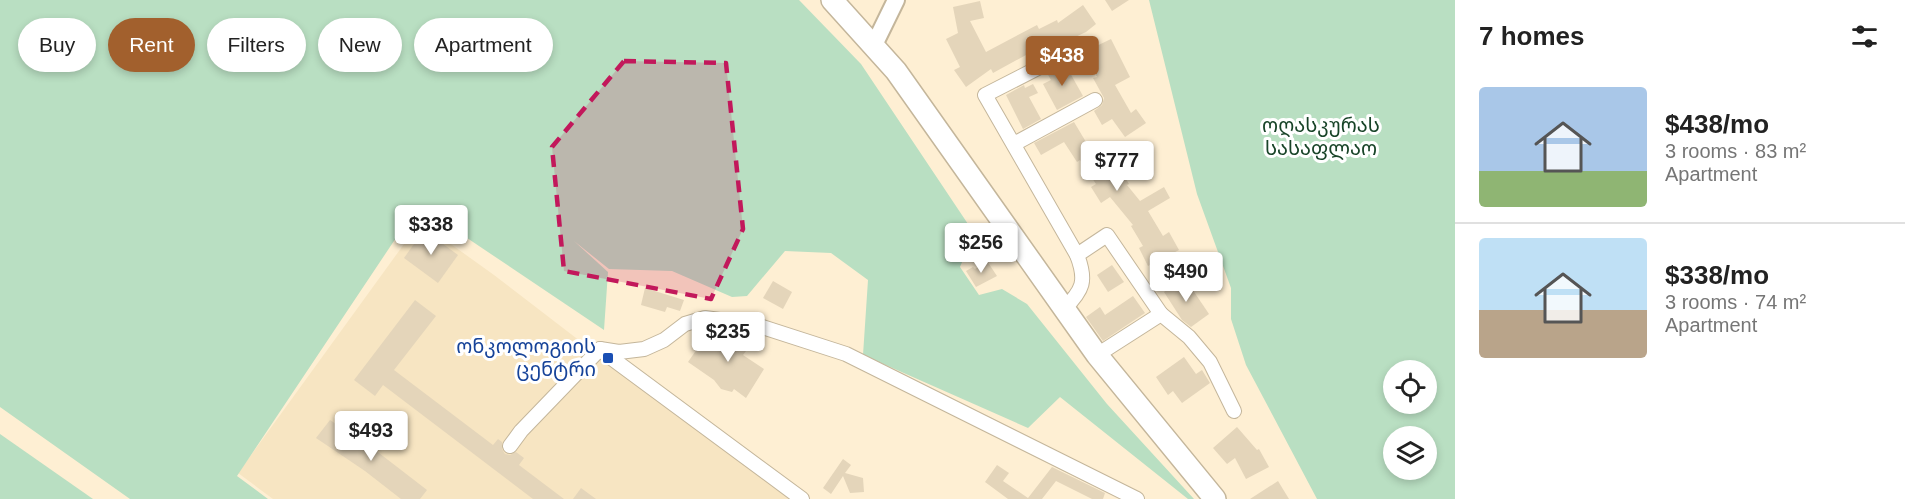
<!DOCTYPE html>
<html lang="en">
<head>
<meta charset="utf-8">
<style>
  :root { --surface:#fff; --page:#f6f6f6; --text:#222; --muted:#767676; --line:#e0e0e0; --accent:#a2602d }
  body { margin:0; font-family:Arial,"Noto Sans Georgian",sans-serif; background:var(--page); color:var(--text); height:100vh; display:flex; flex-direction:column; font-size:22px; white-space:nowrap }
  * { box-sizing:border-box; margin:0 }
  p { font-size:20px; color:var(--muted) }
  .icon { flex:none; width:33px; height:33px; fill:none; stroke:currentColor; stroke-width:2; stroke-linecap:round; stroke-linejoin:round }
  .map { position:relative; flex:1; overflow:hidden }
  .panel { display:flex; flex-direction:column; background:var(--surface); width:450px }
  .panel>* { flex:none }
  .top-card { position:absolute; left:18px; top:18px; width:570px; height:54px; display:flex; gap:12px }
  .fabs { position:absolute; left:1383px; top:360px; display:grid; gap:12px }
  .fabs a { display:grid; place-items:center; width:54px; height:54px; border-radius:50%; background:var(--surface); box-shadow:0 3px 9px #0003; font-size:30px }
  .price { position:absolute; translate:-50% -51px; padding:0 14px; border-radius:6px; background:#fff; color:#222; font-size:20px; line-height:39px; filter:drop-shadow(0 2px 3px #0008) }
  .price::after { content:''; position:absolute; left:50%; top:36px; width:18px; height:14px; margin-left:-9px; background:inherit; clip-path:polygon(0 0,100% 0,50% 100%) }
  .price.active { background:var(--accent); color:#fff }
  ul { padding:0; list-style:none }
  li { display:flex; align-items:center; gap:18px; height:150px; padding:0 24px }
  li+li { border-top:2px solid var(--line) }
  li span { display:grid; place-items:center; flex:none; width:168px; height:120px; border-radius:6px; color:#555 }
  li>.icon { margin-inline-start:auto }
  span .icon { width:72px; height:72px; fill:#fffc; stroke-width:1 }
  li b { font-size:26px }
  h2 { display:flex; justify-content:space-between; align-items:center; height:72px; padding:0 24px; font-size:26px }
  .chip { padding:0 21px; border-radius:27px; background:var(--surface); box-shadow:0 3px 9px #0003; font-size:21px; line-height:54px }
  .chip.active { background:var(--accent); color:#fff }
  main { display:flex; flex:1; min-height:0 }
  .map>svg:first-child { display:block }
  .built { fill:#f7e5c2 }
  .green { fill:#b9dfc2; fill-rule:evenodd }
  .building { fill:#e4d5ba }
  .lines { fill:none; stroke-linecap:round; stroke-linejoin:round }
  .minor-casing { stroke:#c4b69b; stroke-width:16 }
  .tertiary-casing { stroke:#c4b69b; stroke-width:20 }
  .primary-casing { stroke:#c4b69b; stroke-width:24 }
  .minor { stroke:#fff; stroke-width:14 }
  .tertiary { stroke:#fff; stroke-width:16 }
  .primary { stroke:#fff; stroke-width:21 }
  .marked { fill:#c2185b; fill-opacity:0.2; stroke:#c2185b; stroke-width:4.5; stroke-dasharray:12 8; stroke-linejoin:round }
  .transit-dot { fill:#1a4fb4; stroke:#fff; stroke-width:2 }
  .labels { text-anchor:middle; stroke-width:6; stroke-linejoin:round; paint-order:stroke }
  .park-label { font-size:20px; fill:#184428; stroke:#fff }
  .transit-label { font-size:20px; fill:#164399; stroke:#fff; text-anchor:end }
</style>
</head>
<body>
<main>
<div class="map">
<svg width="1455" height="499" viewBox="0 0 1455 499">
  <rect width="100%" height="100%" fill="#feefd3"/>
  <!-- built -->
  <polygon class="built" points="420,222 494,275 675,414 792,499 273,499 238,473"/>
  <!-- green -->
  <g class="green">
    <polygon points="0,0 799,0 861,64 974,233 960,267 979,295 1002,289 1027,304 1107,404 1194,499 1188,499 1060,397 1028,428 863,355 868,280 831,253 785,251 747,296 732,297 672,271 609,269 574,241 608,272 604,330 418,205 237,476 268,499 130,499 0,407"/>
    <path d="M1149,0h306v499h-138l-71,-134 -15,-46v-31l-34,-94zM1394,370h32v34h-32zM1394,436h32v34h-32z"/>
    <polygon points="0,434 93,499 0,499"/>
  </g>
  <!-- building -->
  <g class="building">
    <polygon points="1105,0 1129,0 1112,11"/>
    <polygon points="980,1 984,18 970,21 986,52 1037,25 1039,29 1057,20 1058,23 1083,5 1096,24 1086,32 1028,59 1026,55 993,73 991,69 966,87 954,70 960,67 946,39 958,33 953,7"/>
    <polygon points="1111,39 1130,77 1115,85 1131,113 1136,109 1146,123 1125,137 1112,119 1102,125 1094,111 1102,105 1104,98 1093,78 1097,77 1084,52"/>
    <polygon points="1065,64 1083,96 1057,110 1043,84 1051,80 1047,73"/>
    <polygon points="1033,84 1038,93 1029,97 1041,119 1023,129 1006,95 1024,85 1025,88"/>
    <polygon points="1074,122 1095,157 1107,149 1129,184 1127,185 1140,201 1164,187 1170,198 1148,211 1163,236 1169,232 1179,250 1148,266 1139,248 1143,246 1131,226 1133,225 1110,197 1101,203 1091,187 1096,184 1080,160 1077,162 1064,142 1041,155 1034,143"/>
    <polygon points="424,230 458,255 438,283 404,258"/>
    <polygon points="987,261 997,276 976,287 966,271 973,267 975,269"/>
    <polygon points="1112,265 1124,282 1108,292 1097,275"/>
    <polygon points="1184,277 1209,314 1191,327 1182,320 1164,292"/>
    <polygon points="773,281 792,292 783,309 763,298"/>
    <polygon points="645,288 684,300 680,311 667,307 665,312 641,305"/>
    <polygon points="1133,296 1145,313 1103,341 1086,317 1100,307 1105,315"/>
    <polygon points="415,300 436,316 394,370 493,445 498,439 502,442 502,449 505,454 510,455 516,452 524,458 519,465 564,499 533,499 383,385 375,396 354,380"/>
    <polygon points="715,332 733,345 741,332 747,333 755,339 743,355 764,369 746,398 734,389 732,392 721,389 714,380 688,362 706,336 710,339"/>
    <polygon points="1184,357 1196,374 1202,370 1210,383 1182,403 1173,391 1168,395 1156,377"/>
    <polygon points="330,420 379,453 427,490 420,499 401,499 365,471 316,438"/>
    <polygon points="1237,427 1257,450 1259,449 1269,467 1246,479 1235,458 1227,464 1213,448"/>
    <polygon points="843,459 851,465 845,473 863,478 864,492 850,493 843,476 831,494 823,488"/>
    <polygon points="997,465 1009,473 1003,481 1028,498 1052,467 1105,493 1103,499 1092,499 1056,481 1042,499 1008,499 985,482"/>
    <polygon points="1278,481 1289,499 1250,499"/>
    <polygon points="581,488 596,499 573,499"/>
  </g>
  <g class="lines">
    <!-- minor casing -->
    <g class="minor-casing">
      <g id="minor">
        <polyline points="1014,144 1095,100"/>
        <polyline points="1077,255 1107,235 1161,314 1097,355"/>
        <path d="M1064,309c19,-19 23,-28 13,-54l-92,-160 86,-44"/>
        <polyline points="1161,314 1189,337 1210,362 1234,411"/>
        <polyline points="600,349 619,352 644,349 664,340 685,324 705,318 756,325 846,354 1137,499"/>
        <polyline points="602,351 802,499"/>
        <polyline points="510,446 521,431 600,349"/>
      </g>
    </g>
    <!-- tertiary casing -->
    <g class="tertiary-casing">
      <polyline id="tertiary" points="874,45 896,0"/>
    </g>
    <!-- primary casing -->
    <g class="primary-casing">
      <polyline id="primary" points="832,0 896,71 1097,355 1215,499"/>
    </g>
    <!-- minor -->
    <use href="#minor" class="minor"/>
    <!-- tertiary -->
    <use href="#tertiary" class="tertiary"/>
    <!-- primary -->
    <use href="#primary" class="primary"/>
  </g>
  <!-- marked area -->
  <path class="marked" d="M624,61l102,2 17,166 -32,70 -147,-28 -12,-124z"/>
  <!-- markers -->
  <rect class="transit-dot" x="602" y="352" width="12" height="12" rx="3"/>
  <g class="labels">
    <!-- park labels -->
    <g class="park-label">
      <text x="1321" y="132">ოღასკურას<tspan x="1321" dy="23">სასაფლაო</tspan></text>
    </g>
    <!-- transit labels -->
    <g class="transit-label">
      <text x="596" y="353">ონკოლოგიის<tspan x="596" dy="23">ცენტრი</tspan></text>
    </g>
  </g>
</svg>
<div class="fabs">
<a><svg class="icon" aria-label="locate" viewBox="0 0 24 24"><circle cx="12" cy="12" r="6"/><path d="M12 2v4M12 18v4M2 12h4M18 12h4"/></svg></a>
<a><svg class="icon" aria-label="layers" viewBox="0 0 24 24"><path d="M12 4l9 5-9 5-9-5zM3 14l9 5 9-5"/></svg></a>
</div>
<b class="price active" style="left:1062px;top:87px">$438</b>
<b class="price" style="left:1117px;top:192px">$777</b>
<b class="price" style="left:431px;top:256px">$338</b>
<b class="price" style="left:981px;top:274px">$256</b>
<b class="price" style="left:1186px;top:303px">$490</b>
<b class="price" style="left:728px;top:363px">$235</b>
<b class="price" style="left:371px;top:462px">$493</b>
<div class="top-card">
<a class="chip">Buy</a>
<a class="chip active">Rent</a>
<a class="chip">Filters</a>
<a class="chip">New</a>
<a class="chip">Apartment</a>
</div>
</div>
<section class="panel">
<h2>7 homes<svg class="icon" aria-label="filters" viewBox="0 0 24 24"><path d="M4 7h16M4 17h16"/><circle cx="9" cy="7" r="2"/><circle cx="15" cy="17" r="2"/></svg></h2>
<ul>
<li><span style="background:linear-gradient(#a9c7e8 70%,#8fb573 0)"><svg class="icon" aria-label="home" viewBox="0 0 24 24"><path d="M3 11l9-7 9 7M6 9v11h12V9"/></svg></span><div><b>$438/mo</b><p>3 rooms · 83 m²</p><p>Apartment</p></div></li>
<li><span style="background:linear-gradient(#bfe0f5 60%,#b9a48a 0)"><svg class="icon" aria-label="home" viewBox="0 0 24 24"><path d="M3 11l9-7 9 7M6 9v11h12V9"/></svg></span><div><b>$338/mo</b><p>3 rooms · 74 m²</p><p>Apartment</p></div></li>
</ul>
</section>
</main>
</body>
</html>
